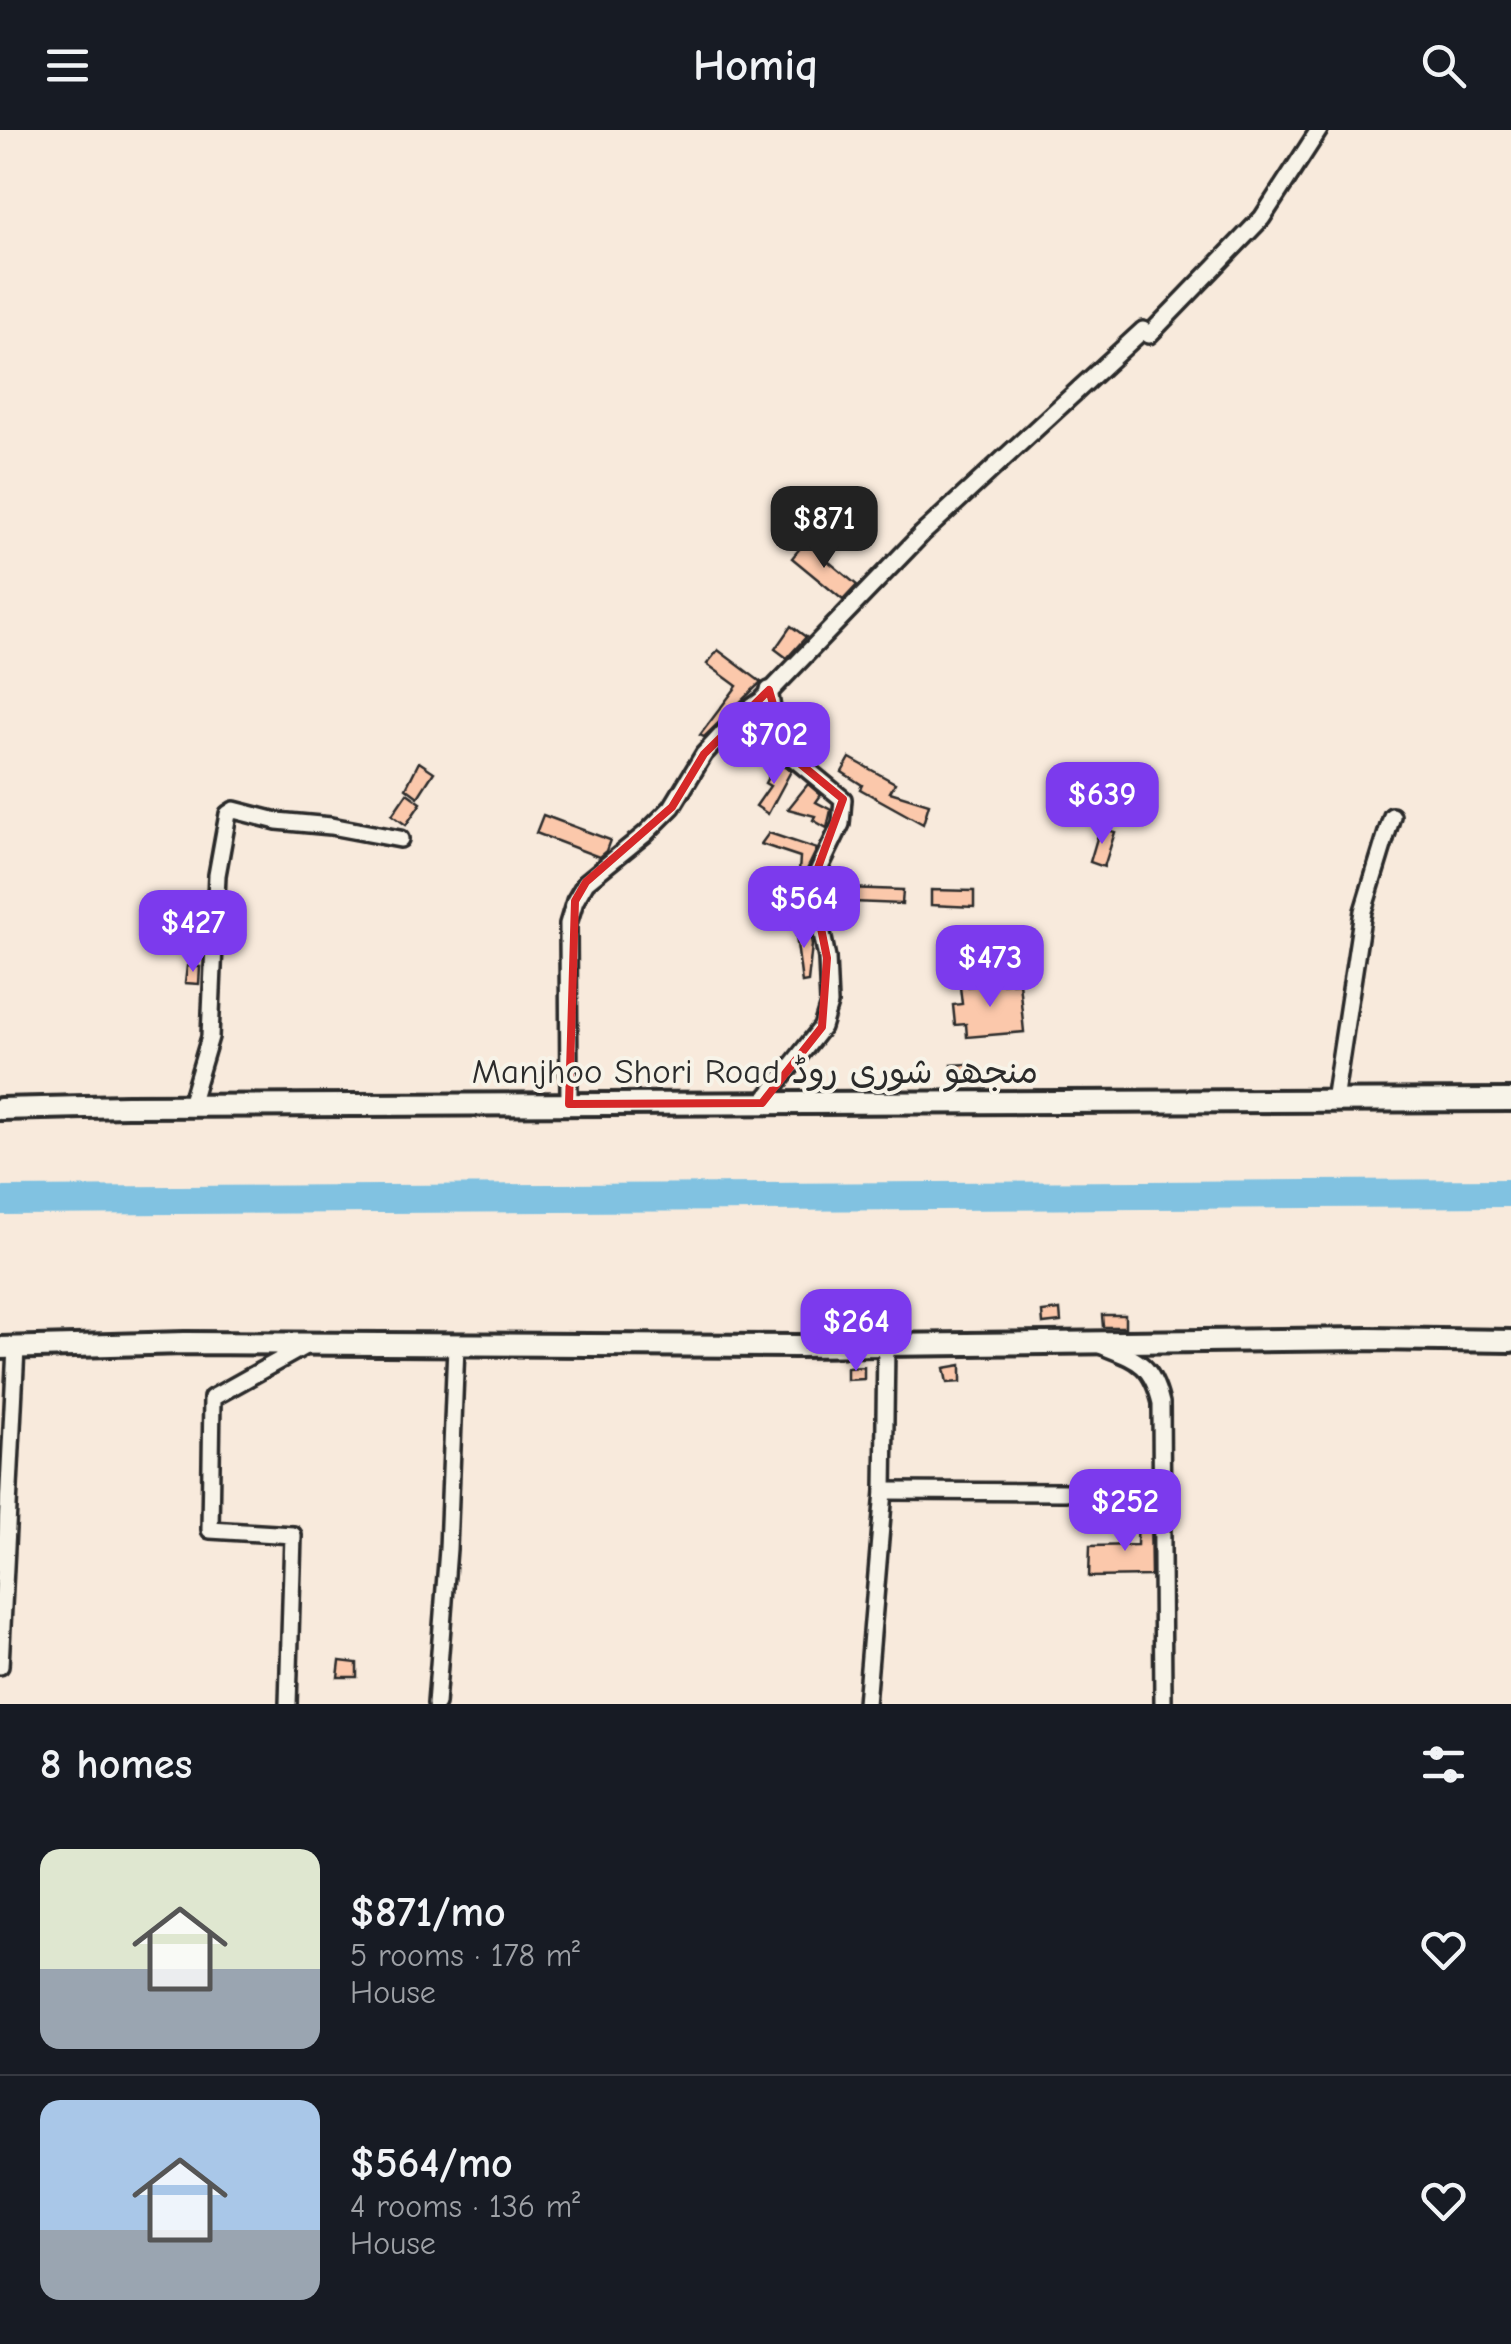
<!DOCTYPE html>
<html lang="en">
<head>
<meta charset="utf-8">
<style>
  :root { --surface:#171b24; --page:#20242c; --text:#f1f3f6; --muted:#9ea1a6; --line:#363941; --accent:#7c3aed }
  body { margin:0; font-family:"Comic Neue","Playpen Sans Arabic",sans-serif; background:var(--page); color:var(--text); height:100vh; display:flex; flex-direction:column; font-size:38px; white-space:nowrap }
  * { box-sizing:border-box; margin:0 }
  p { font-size:32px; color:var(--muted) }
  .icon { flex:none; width:55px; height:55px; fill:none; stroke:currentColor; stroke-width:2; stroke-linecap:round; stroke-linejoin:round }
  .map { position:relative; height:1574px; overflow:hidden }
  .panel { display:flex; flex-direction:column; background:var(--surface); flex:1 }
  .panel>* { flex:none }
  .price { position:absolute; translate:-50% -85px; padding:0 22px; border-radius:20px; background:var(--accent); color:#fff; font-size:32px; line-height:65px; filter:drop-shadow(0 2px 5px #0008) }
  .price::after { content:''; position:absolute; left:50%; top:60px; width:30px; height:22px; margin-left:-15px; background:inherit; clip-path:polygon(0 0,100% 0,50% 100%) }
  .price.selected { background:#222; color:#fff }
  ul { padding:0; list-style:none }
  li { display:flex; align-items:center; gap:30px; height:250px; padding:0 40px }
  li+li { border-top:2px solid var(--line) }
  li span { display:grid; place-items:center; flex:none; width:280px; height:200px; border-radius:20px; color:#555 }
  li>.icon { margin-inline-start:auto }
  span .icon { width:120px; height:120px; fill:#fffc; stroke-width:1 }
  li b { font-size:42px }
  h2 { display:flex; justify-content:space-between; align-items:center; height:120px; padding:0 40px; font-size:42px }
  header { display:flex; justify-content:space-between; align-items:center; height:130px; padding:0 40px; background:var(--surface); font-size:45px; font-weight:700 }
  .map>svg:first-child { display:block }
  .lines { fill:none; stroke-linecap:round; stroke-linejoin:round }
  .river { stroke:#81c2e1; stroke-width:28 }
  .building { fill:#fbc8ab; stroke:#2b2b2b; stroke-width:2.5 }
  .street-casing { stroke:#2b2b2b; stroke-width:22 }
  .secondary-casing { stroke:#2b2b2b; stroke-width:28 }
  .street { stroke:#f7f3e8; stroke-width:15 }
  .secondary { stroke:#f7f3e8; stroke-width:20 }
  .marked { fill:none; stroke:#d62828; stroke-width:8; stroke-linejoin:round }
  .labels { text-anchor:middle; stroke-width:8; stroke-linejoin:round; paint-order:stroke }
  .street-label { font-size:35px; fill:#2b2b2b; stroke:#f7f3e8 }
</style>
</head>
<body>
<header><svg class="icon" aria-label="menu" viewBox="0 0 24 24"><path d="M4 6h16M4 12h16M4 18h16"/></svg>Homiq<svg class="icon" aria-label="search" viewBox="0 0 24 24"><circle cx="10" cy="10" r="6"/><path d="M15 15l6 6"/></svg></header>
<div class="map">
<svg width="1511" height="1574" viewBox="0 0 1511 1574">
  <rect width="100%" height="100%" fill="#f8eadc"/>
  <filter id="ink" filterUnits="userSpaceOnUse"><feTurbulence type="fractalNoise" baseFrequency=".01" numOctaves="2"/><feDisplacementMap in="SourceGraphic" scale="20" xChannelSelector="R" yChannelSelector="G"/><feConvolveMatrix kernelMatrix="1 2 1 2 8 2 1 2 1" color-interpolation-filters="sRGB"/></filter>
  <g filter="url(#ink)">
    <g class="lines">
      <!-- river -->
      <polyline class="river" points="0,1071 1511,1063"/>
    </g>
    <!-- building -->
    <g class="building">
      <polygon points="805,412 857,455 843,470 792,428"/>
      <polygon points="791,496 806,507 787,528 775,519"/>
      <polygon points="718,520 761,552 704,607 700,605 737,556 707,534"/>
      <polygon points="793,595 815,607 806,621 795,614 788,601"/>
      <polygon points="850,628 895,653 890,662 929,674 923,694 860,659 862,655 842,642"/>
      <polygon points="419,632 434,642 418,667 406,658"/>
      <polygon points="776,632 791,641 768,684 756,676 770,656 765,653"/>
      <polygon points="808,654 821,665 816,672 831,680 827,698 813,690 815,686 788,679"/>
      <polygon points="407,663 421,673 406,695 392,685"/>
      <polygon points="543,685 610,710 606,721 599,727 536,703"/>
      <polygon points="1100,698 1115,702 1104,737 1090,732"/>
      <polygon points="769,703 817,719 802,750 804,772 792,770 791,777 773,776 776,755 798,758 800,727 761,714"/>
      <polygon points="828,747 848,751 846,758 903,760 902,774 852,772 826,766 824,755"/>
      <polygon points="931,760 974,761 974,777 931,775"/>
      <polygon points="809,796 812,815 808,852 802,853 795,798"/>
      <polygon points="187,836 200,837 199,854 185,853"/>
      <polygon points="1019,852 1024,902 967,907 966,894 955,895 953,875 962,874 960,857"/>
      <polygon points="968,934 970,953 953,954 952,935"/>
      <polygon points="1060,1180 1061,1192 1043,1194 1042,1182"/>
      <polygon points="1102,1185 1125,1185 1125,1197 1103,1197"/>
      <polygon points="961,1235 961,1252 947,1253 944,1238"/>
      <polygon points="864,1237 864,1249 847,1250 847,1238"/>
      <polygon points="1138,1378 1150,1378 1151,1446 1089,1447 1090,1416 1137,1415"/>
      <polygon points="340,1531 357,1533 357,1547 338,1547"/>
    </g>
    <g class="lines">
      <!-- street casing -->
      <g class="street-casing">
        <g id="street">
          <polyline points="1334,971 1363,781 1392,686"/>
          <polyline points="762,973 822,897 829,874 827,828 812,754 841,694 843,669 787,623 776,603 769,560"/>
          <polyline points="569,974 568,794 575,771 586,752 645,704 672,677 704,624 738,587 762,570 922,404 1143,200 1149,205 1262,88 1319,0"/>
          <polyline points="190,975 210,907 217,745 228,684 234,680 277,691 331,696 400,709"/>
          <path d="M1100,1215c37,15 51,17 61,58l2,301"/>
          <polyline points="884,1361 1066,1362"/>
          <polyline points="0,1536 16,1218"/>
          <polyline points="288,1574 293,1405 210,1400 212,1268 307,1215"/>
          <polyline points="436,1574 448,1419 456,1216"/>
          <polyline points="866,1574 884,1361 886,1216"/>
        </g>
      </g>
      <!-- secondary casing -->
      <g class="secondary-casing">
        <g id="secondary">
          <polyline points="0,979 127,976 1511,970"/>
          <polyline points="0,1218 185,1213 799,1216 1369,1209 1511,1211"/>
        </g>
      </g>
      <!-- street -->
      <use href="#street" class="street"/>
      <!-- secondary -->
      <use href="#secondary" class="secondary"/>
    </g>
  </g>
  <!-- marked area -->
  <path class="marked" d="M769,560l18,63 56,46 -31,85 15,74 -5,69 -60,76 -193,1 6,-203 11,-19 86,-75 32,-53z"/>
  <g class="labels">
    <!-- street labels -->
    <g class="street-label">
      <text x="755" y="953">Manjhoo Shori Road منجھو شوری روڈ</text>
    </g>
  </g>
</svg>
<b class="price selected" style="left:824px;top:441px">$871</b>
<b class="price" style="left:774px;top:657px">$702</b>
<b class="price" style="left:1102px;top:717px">$639</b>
<b class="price" style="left:804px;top:821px">$564</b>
<b class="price" style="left:193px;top:845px">$427</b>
<b class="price" style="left:990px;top:880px">$473</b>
<b class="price" style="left:856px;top:1244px">$264</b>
<b class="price" style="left:1125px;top:1424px">$252</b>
</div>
<section class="panel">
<h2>8 homes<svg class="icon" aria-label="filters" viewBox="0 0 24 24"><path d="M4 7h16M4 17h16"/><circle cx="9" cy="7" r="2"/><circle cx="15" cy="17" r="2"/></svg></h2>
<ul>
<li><span style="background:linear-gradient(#dfe7d0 60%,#9aa5b1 0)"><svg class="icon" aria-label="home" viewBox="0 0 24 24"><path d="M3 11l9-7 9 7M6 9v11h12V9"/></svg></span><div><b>$871/mo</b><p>5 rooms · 178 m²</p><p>House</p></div><svg class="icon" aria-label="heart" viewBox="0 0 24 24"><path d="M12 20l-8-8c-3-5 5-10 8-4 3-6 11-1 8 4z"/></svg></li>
<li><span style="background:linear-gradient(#a9c7e8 65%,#9aa5b1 0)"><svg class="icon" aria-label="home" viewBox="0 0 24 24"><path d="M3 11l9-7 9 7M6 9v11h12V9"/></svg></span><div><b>$564/mo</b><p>4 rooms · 136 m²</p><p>House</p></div><svg class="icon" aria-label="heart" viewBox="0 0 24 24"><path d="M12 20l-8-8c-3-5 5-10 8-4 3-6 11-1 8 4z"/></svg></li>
</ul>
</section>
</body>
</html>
